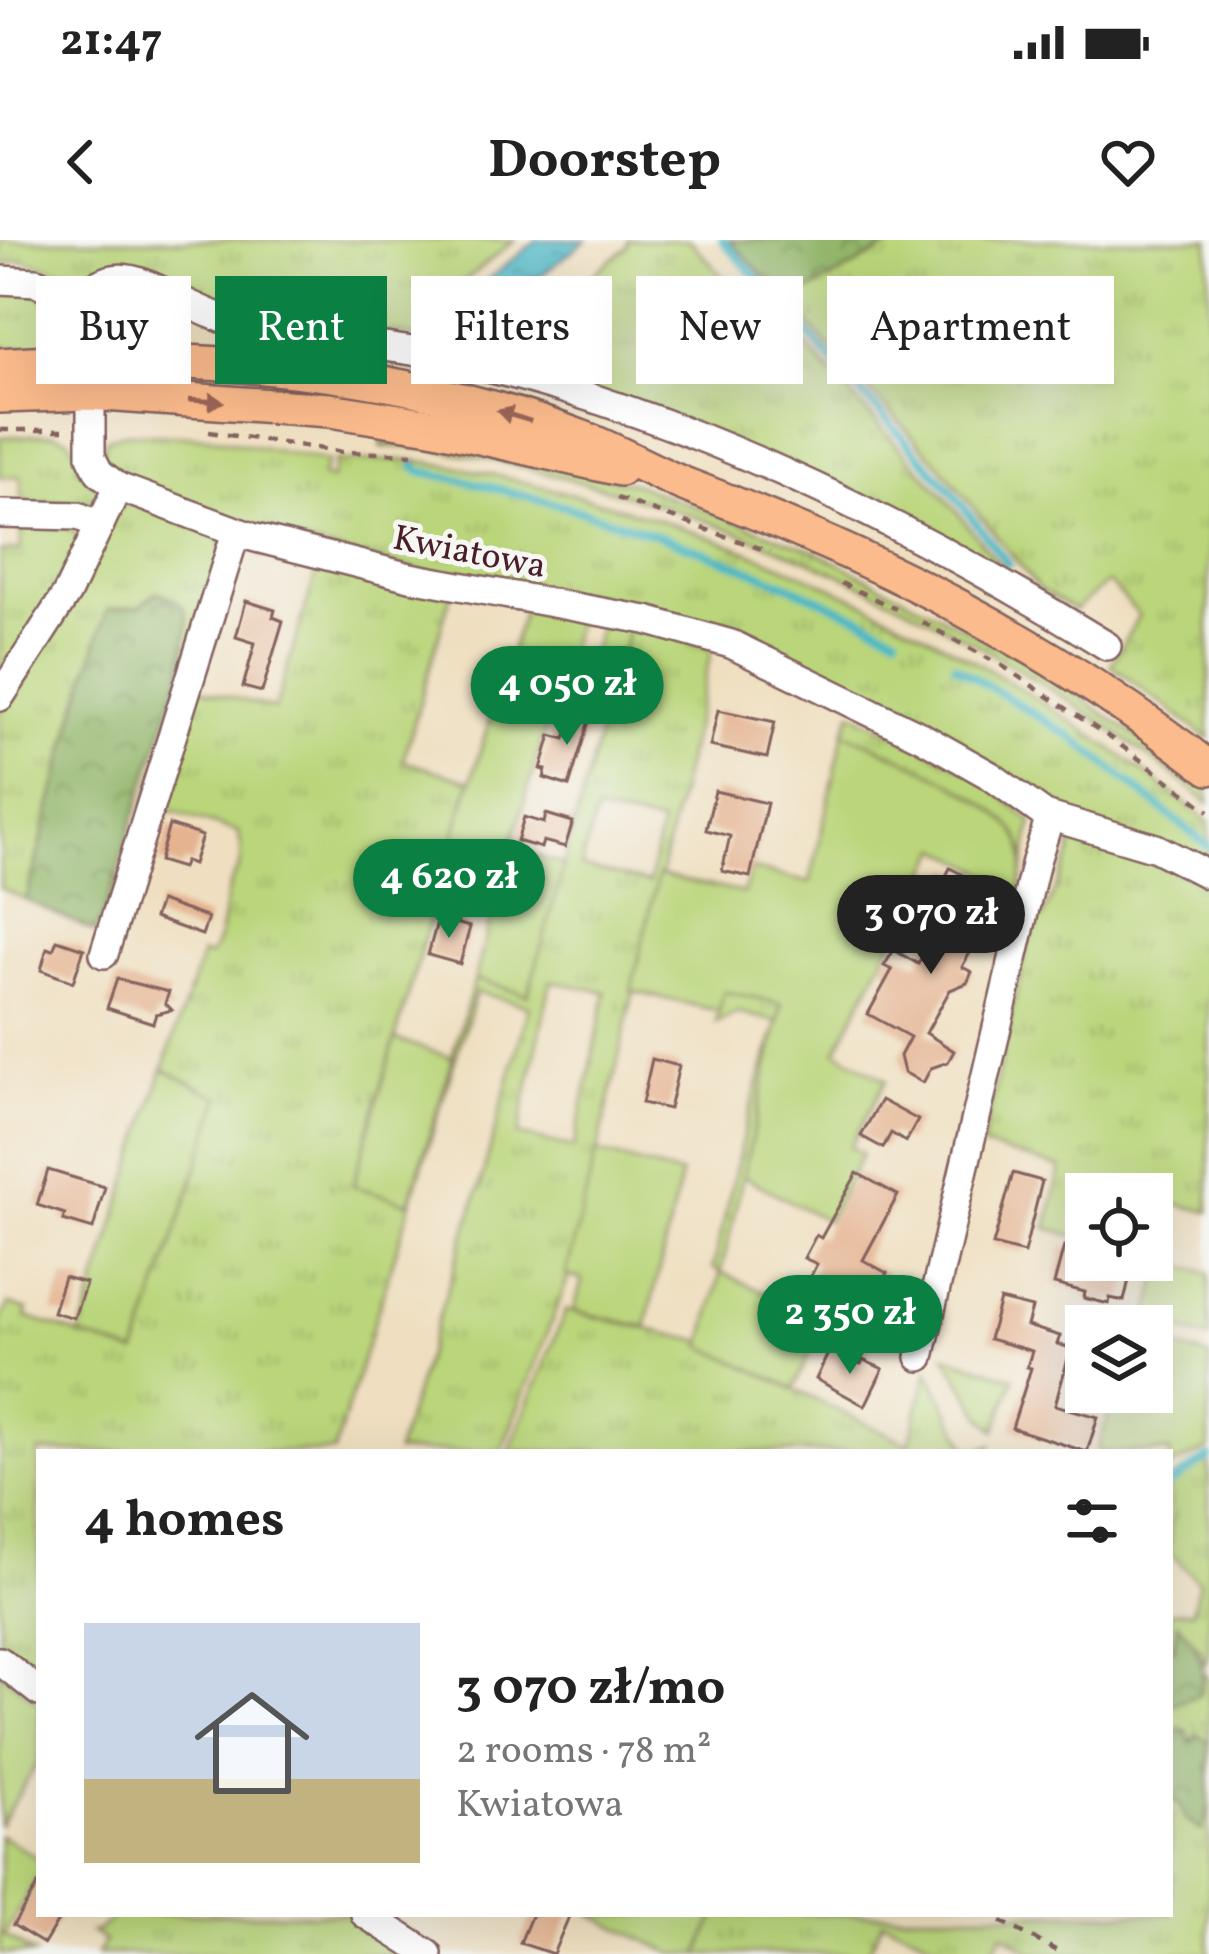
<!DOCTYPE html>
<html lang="en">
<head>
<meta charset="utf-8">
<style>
  :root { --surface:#fff; --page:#f6f6f6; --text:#222; --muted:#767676; --accent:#0b8043 }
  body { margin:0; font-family:Vollkorn,serif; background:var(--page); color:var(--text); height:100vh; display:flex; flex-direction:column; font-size:45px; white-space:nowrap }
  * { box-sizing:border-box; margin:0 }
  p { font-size:39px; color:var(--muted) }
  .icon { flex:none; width:66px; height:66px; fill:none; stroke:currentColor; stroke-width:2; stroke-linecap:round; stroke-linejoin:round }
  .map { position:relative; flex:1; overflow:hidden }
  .details { position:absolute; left:36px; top:1209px; width:1137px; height:468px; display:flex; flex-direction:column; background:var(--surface); border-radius:0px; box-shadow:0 12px 48px #0002 }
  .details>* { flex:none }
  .banner { position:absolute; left:36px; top:36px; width:1137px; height:108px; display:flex; gap:24px }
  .fabs { position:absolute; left:1065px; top:933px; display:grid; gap:24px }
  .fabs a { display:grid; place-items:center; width:108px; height:108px; border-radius:0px; background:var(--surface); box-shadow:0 12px 48px #0002; font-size:60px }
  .price { position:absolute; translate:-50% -102px; padding:0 27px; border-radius:42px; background:var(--accent); color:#fff; font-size:39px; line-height:78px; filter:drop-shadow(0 3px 6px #0008) }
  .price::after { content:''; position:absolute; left:50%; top:72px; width:36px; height:27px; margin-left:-18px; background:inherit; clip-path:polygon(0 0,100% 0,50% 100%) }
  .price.on { background:#222; color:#fff }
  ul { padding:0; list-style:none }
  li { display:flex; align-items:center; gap:36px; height:300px; padding:0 48px }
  li span { display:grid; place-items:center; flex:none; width:336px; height:240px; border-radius:0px; color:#555 }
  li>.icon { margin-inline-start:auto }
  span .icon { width:144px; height:144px; fill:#fffc; stroke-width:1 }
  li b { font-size:51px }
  h2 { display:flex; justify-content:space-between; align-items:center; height:144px; padding:0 48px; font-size:51px }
  .chip { padding:0 42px; border-radius:0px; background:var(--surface); box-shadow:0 12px 48px #0002; font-size:42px; line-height:108px }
  .chip.on { background:var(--accent); color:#fff }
  .status { display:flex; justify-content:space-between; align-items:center; height:84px; padding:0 60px; background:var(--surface); direction:ltr }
  .status svg { height:33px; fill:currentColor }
  header { display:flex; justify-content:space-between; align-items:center; height:156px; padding:0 48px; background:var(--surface); font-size:54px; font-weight:700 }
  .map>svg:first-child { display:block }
  .grass { fill:url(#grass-tufts); stroke:#827a52; stroke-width:3; fill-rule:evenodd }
  .forest { fill:url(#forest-crowns); stroke:#6e6a4a; stroke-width:3 }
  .garden { fill:#bad57a; stroke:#827a52; stroke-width:3 }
  .water { fill:url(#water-ripples); stroke:#4a6c78; stroke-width:3 }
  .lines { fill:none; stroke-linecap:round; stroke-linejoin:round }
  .stream { stroke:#4bb8c6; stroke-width:8 }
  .building { fill:#e5b390 }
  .minor-casing { stroke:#84625f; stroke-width:32 }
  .major-casing { stroke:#84625f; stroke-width:38 }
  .path { stroke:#84625f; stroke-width:4.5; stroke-dasharray:9 9; stroke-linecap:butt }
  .minor { stroke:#fff; stroke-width:27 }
  .major { stroke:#fbbb8c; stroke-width:33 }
  .oneway { fill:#9a6557 }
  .labels { text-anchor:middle; stroke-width:10; stroke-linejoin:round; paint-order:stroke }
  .street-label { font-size:36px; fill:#4a1f2b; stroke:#f6f6f2 }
</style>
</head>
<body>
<div class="status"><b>21:47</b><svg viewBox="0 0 49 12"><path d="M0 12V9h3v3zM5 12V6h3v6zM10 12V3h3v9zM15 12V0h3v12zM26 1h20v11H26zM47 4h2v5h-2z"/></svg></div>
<header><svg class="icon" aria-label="back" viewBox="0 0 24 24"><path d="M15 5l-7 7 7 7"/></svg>Doorstep<svg class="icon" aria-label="heart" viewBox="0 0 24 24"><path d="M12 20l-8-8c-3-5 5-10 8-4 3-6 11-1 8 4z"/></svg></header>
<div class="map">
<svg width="1209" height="1714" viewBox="0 0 1209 1714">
  <defs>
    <pattern id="grass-tufts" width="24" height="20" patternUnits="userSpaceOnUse" patternTransform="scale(3)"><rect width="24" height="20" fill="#bad57a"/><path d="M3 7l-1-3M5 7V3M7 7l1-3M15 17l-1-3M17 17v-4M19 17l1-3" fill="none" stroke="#a1b66a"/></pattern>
    <pattern id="forest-crowns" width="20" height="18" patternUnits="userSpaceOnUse" patternTransform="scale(3)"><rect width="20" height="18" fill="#93b66a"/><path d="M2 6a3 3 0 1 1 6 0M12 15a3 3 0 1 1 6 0" fill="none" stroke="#7a9357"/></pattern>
    <pattern id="water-ripples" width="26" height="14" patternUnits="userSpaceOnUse" patternTransform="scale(3)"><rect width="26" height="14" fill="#4bb8c6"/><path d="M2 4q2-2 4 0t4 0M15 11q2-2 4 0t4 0" fill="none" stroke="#4095a1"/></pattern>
  </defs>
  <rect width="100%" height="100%" fill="#f6f6f2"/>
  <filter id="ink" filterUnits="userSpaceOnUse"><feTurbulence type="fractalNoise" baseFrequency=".00833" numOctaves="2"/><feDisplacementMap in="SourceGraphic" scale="24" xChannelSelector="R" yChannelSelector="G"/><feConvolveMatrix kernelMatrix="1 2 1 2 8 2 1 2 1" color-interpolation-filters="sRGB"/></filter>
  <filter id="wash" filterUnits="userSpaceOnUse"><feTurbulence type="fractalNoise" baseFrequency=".004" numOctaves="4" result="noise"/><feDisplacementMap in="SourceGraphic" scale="48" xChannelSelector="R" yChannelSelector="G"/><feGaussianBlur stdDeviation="2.7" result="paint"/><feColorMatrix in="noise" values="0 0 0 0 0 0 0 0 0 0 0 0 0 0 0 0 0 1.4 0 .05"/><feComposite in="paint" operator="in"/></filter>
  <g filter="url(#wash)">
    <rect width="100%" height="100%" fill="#efdfc0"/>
    <!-- grass -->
    <g class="grass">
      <polygon points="0,0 515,0 448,54 493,108 486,116 398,93 239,74 199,58 151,28 127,22 77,35 22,20 0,25"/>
      <polygon points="628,0 690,0 735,51 768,65 943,255 1005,332 516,127 513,111 519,95 627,7"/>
      <polygon points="900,0 1209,0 1209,499 1111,425 1139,375 1108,342 1075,370 1039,349 941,227 789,63"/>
      <polygon points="0,49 30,49 69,74 76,98 73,102 58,107 0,108"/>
      <path d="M125,193l84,4 119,24 -6,15 10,3 3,-18c27,2 56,-3 83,0 54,7 108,21 161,35 232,62 442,176 630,326v41l-150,-50 -297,-163 -463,-108 -184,-67 -15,-28h5l1,-8z"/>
      <polygon points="55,194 69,199 82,220 77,227 105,255 85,262 28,263 21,254 21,236 0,237 0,197"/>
      <path d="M434,199l198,44 181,67 215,111 181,126v16c-190,-153 -412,-267 -648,-326 -59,-15 -119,-32 -179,-30l-1,-4z"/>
      <path d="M130,262l84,30 7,8 2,14 -63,216 -38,114 -24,49 -5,-2 35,-71 57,-179c-9,-39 24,-74 -28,-89l-16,14 -34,4 -34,111 -47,179 -26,-12v-185l44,-62 67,-121 11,-15z"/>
      <path d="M28,285c25,0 46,-6 54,22l-82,141v-137l20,-1 2,-19z"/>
      <path d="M262,305l190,45 -49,171 67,20 -117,404 55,18 67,-224 53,15 102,-373 82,27 -143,628 -68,176h-105l83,-263 50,-183 -53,-14 -142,460h-295v233l-39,-31v-333l9,-17 19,6 -2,7 110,36 84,-255 -57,-29 39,-115 8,2c12,-19 12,-36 16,-58 6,-31 23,-25 12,-66l-79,-25 36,-120 80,22 42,-139 -58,-15zM596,572l65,12 -12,59 -68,-16zM551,741l55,11 -32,156 -56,-13z"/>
      <polygon points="852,472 982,538 1032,582 1020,651 946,541 844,492"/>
      <polygon points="1072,593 1209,643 1209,972 1152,958 1152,954 1106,949 1103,954 1086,954 1086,999 1047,988 1061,928 982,906 1034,673 1043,678 1071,614"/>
      <polygon points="723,751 782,764 721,1032 713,1028 747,880 778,782 738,772 716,783"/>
      <polygon points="566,1070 704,1102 703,1106 909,1204 928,1130 967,1207 978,1210 992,1205 989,1212 509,1212"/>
      <polygon points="945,1115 1014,1138 996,1191 984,1179"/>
      <polygon points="1209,1221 1209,1410 1205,1427 1201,1409 1188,1398 1176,1400 1170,1411 1170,1372 1192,1371 1199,1342 1170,1313 1170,1239"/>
      <polygon points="1205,1433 1209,1440 1209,1502 1197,1494 1189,1506 1187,1491 1180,1488 1170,1499 1170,1465 1200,1454"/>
      <path d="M1170,1557c10,4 17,23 30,33l9,-23v147h-175l-31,-21 -12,21h-50l2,-8 -60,-25 -16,33h-168l17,-40h454z"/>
      <polygon points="117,1674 354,1674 416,1714 97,1714 105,1701 91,1692 97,1691"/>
    </g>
    <!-- forest -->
    <g class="forest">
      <polygon points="729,0 900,0 789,63"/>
      <path d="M157,352c47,14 26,40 25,77l-80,249 -9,13 -67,-31 47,-179 34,-112 33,-3z"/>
      <path d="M1178,1383c19,18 31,47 19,73l-27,9v-54l5,-3z"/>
      <polygon points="1176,1488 1187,1491 1190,1503 1197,1494 1209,1502 1209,1567 1202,1591 1186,1579 1179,1562 1170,1557 1170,1499"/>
    </g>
    <!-- garden -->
    <g class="garden">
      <polygon points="525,365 578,376 511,608 564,625 528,755 475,739 492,674 435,658"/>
      <polygon points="602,378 630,381 612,448 586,436"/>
      <path d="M844,492c44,20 164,68 178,113 4,15 0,31 -2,46l-80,-43 -104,203 50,29 -36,67 12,7 -35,67 -84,-45 39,-172 -58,-13 -5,20 -88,-20 27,-116 85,18 9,-24 58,14z"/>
      <polygon points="395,799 453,818 409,963 353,946"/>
      <polygon points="163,829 220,858 136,1114 80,1095"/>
      <polygon points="596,912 681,935 646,1087 574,1071 582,1040 566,1035"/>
      <polygon points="1162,1021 1209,1033 1209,1099 1148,1080"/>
      <polygon points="721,1032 824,1081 794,1148 702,1106"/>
      <polygon points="1088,1076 1126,1086 1086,1086 1086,1152 1152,1152 1152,1100 1209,1117 1209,1209 1170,1227 1170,1212 1097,1212 1111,1167 1069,1154"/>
      <polygon points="0,1431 39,1462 39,1521 0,1585"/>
      <polygon points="0,1595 39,1619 39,1635 4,1695 34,1714 0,1714"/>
      <polygon points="590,1674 716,1674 699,1714 674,1714"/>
    </g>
    <!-- water -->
    <polygon class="water" points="537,0 586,0 483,82 465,58"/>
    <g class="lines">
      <!-- stream -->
      <g class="stream">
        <polyline points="722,0 947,246 1008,324"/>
        <path d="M414,226l6,5c173,36 318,87 477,164"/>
        <polyline points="954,425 1072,497 1209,607"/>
        <polyline points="1170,1244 1209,1217"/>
      </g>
    </g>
    <g id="blocks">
      <!-- building -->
      <g class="building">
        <polygon points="246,361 275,370 273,377 283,381 262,452 243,447 255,403 236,397"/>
        <polygon points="576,463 593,468 569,546 544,538 546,530 541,529 551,495 565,499"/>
        <polygon points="718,470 775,482 767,518 710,506"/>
        <polygon points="715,551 767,563 750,637 722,631 730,596 706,590"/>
        <polygon points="546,574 573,582 565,607 543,601 541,608 517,601 524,577 544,583"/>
        <polygon points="169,585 202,596 193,624 185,621 182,628 159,621"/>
        <polygon points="950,628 985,647 972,675 987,682 962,727 972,732 967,743 950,750 926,793 954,811 948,822 931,828 923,843 904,832 900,816 910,797 868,774 892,730 884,726 894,710 918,724 929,705 932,707 950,672 932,663"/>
        <polygon points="160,661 208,678 202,695 154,678"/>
        <polygon points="438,678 470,687 460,724 428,715"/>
        <polygon points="57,700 84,709 73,742 41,730 47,708 53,710"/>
        <polygon points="117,739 169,752 165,763 172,770 156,774 153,783 107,768"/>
        <polygon points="652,819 679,826 669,869 642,863"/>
        <polygon points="881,860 918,880 906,902 891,893 883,908 861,896"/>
        <polygon points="48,930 105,947 93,989 63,980 65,974 37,965"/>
        <polygon points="857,933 898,955 863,1020 887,1033 875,1054 858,1045 849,1063 808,1041 817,1024 804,1018 816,995 821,998"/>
        <polygon points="1013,933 1042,941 1024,1013 993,1005"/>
        <polygon points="1064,1006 1085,1012 1083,1019 1131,1031 1124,1061 1110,1058 1109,1064 1084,1058 1085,1052 1054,1044"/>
        <polygon points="64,1037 86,1043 74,1078 53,1072"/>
        <polygon points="1000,1060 1032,1068 1027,1086 1060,1096 1057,1104 1071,1108 1055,1165 1098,1177 1087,1212 1012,1188 1031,1128 1027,1127 1032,1111 989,1099"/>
        <polygon points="830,1109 861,1124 863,1120 883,1129 865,1166 816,1139"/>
        <polygon points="39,1643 39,1674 62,1674 44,1704 13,1685"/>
        <polygon points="532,1674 570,1674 553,1714 520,1703"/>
      </g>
    </g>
  </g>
  <g filter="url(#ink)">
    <use href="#blocks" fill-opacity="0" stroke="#84625f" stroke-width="3"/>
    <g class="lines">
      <!-- minor casing -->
      <g class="minor-casing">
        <g id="minor">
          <polyline points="0,40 36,42 59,52 80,72 91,106 91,216 99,232 118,247 252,297 410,337 646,380 731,404 922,497 991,536 1045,575 1156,608 1209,635"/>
          <path d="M73,64c40,-40 60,-27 105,-5 25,12 49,23 76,29 59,13 121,15 180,27 241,52 465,163 673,291"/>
          <polyline points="0,274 78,276 100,285"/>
          <polyline points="0,457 67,353 118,247"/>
          <polyline points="104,714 236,292"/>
          <polyline points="920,1117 1036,621 1050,577"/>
          <polyline points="0,1421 39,1452"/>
          <polyline points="365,1674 428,1714"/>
        </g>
      </g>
      <!-- major casing -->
      <g class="major-casing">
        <g id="major">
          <path d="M0,125c194,-13 400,3 583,73 37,14 71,35 108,49 190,72 356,156 518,281"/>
          <polyline points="0,156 89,153 330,170 431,186 620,229"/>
        </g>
      </g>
      <!-- path -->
      <g class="path">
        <polyline points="0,190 66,190"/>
        <polyline points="209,192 343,212 412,214"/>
        <polyline points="617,258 770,312"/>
        <polyline points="841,343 896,369"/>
        <polyline points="922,382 991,420"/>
        <polyline points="1001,425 1115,501 1209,571"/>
        <polyline points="1001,1681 1063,1714"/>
      </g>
      <!-- minor -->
      <use href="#minor" class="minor"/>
      <!-- major -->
      <use href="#major" class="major"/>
    </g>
    <!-- one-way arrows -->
    <defs><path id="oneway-solid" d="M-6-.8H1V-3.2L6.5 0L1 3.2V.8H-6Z" transform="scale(3)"/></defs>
    <g class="oneway">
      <use href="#oneway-solid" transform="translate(206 161) rotate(3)"/>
      <use href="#oneway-solid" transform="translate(514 176) rotate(-163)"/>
    </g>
  </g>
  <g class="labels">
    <!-- street labels -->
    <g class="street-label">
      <text transform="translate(470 310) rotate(11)" y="13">Kwiatowa</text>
    </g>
  </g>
</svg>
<div class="fabs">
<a><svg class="icon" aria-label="locate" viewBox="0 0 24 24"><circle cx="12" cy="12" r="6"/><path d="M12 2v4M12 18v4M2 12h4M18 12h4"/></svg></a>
<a><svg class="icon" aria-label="layers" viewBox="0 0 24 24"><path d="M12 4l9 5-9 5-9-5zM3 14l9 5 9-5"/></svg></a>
</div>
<b class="price" style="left:567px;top:508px">4 050 zł</b>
<b class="price" style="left:449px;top:701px">4 620 zł</b>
<b class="price on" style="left:931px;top:737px">3 070 zł</b>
<b class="price" style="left:850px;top:1137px">2 350 zł</b>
<div class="banner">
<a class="chip">Buy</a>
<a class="chip on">Rent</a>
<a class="chip">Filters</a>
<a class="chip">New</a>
<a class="chip">Apartment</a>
</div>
<section class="details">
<h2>4 homes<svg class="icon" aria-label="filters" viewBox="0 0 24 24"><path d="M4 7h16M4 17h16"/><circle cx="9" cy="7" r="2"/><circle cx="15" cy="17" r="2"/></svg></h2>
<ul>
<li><span style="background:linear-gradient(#c9d6e8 65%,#c2b280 0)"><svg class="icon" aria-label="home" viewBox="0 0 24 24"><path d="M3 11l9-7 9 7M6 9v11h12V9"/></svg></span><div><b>3 070 zł/mo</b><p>2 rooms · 78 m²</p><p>Kwiatowa</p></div></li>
</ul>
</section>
</div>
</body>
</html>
